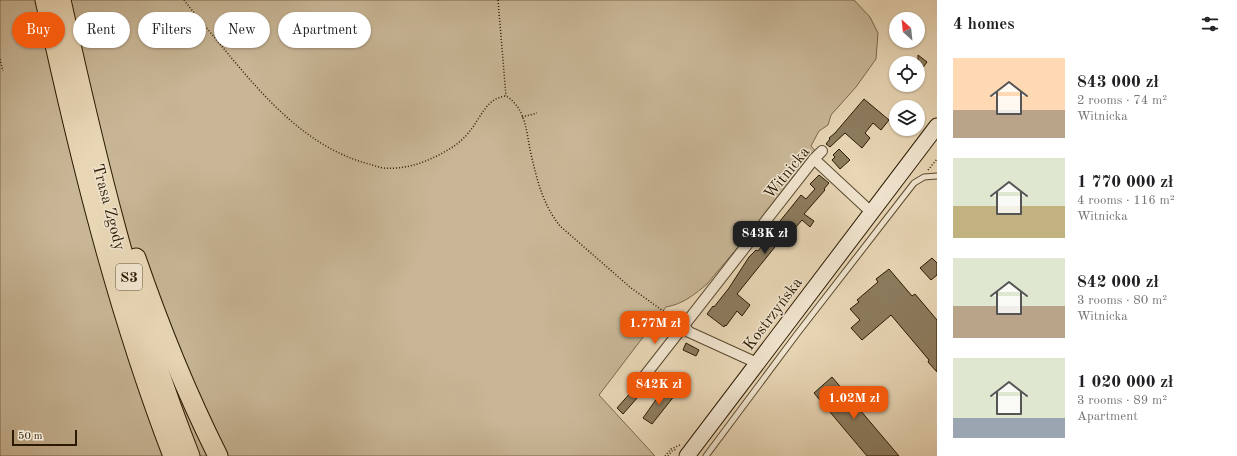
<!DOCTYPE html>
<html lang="en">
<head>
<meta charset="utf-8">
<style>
  :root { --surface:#fff; --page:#f2f2f2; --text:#202124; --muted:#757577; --accent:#ea580c }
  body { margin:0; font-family:"Old Standard TT",serif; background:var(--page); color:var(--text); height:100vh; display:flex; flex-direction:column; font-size:15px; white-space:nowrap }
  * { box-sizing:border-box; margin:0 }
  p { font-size:13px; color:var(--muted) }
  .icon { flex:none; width:22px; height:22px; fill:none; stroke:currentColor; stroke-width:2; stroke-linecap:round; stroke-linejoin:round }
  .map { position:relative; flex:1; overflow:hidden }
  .sheet { display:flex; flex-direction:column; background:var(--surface); width:300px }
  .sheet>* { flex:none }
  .hud { position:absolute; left:12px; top:12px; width:380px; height:36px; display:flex; gap:8px }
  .needle { width:26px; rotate:333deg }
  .buttons { position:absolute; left:889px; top:12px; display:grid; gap:8px }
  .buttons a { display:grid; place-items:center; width:36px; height:36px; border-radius:50%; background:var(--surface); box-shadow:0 1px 3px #0004; font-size:20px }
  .scale { position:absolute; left:12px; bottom:10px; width:65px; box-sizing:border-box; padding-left:4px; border:2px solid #2b1a01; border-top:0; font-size:11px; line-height:14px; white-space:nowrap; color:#2b1a01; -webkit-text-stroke:3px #f0e4cf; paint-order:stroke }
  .price { position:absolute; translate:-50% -34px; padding:0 9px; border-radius:8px; background:var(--accent); color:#fff; font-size:13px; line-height:26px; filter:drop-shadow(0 1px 2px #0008) }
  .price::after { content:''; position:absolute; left:50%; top:24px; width:12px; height:9px; margin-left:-6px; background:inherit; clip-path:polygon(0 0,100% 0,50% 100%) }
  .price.selected { background:#222; color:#fff }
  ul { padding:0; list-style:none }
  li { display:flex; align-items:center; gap:12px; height:100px; padding:0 16px }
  li span { display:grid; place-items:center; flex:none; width:112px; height:80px; border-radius:0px; color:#555 }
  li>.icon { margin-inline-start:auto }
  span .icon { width:48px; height:48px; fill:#fffc; stroke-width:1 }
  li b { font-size:17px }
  h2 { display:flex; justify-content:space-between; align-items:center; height:48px; padding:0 16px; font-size:17px }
  .chip { padding:0 14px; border-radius:18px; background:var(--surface); box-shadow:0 1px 3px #0004; font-size:14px; line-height:36px }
  .chip.selected { background:var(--accent); color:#fff }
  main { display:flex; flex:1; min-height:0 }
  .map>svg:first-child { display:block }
  .green { fill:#c8b696; stroke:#7a684c }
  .building { fill:#8d7c5f; stroke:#2b1a01 }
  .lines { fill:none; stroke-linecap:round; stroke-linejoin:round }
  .service-casing { stroke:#5a492e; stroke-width:7 }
  .minor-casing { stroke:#5a492e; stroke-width:12 }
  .secondary-casing { stroke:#2b1a01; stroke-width:17 }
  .motorway-casing { stroke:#2b1a01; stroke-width:21 }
  .path { stroke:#2b1a01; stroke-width:1.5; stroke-dasharray:1 2; stroke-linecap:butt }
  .service { stroke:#f0e4cf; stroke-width:5 }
  .minor { stroke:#f0e4cf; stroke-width:10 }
  .secondary { stroke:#f0e4cf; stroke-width:15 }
  .motorway { stroke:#e8d6b5; stroke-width:19 }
  .labels { text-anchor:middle; stroke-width:3; stroke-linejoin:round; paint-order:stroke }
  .shield { fill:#f0e4cf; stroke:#66573f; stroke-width:1 }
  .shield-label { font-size:15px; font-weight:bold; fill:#2b1a01 }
  .street-label { font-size:16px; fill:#2b1a01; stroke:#f0e4cf }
</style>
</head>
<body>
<main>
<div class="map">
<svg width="937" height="456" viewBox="0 0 937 456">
  <rect width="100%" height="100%" fill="#e8d6b5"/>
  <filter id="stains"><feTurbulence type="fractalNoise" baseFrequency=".005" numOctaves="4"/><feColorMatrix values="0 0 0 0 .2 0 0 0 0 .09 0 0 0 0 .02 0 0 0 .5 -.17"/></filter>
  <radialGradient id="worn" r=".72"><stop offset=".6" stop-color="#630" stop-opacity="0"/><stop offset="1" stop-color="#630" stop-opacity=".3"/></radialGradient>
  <!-- green -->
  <path class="green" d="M0,0h854l16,17 8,16 -2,26 -20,28 -25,28 -3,10 -9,6 -8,15 6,7 -110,131c-13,11 -24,20 -41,23l-67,88 56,61h-655z"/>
  <!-- building -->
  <g class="building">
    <polygon points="918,55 927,62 918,74"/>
    <polygon points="864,99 889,120 881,130 873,123 865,133 870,138 862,148 845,133 830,147 826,144 830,139 829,138 835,133"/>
    <polygon points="839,149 850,160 840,169 832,160 835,157 833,155"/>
    <polygon points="819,175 829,183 824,189 825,190 804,214 814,221 810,227 802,220 790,234 787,232 737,294 750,305 742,316 737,311 726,326 725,325 724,327 707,314 713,306 714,307 729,288 749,257 756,250 758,251 769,237 768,236 801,195 806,199 815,189 810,184"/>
    <polygon points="932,258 937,263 937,275 931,280 920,268"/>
    <polygon points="889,269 912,296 915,294 937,320 937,372 928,362 929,360 891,315 862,340 851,328 860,320 850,309 859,302 857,300 878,282 876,279"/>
    <polygon points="686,343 699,350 696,356 683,350"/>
    <polygon points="832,377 899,456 867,456 814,393"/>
    <polygon points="665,387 675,395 652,424 643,418"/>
    <polygon points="632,391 638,397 623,414 617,408"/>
  </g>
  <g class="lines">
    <!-- service casing -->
    <g class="service-casing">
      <polyline id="service" points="706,456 797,334 914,183 924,177 937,176"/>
    </g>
    <!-- minor casing -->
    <g class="minor-casing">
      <g id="minor">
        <polyline points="814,159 871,212"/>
        <polyline points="684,326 689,332 757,363"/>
        <polyline points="643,378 814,159 822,151"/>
      </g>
    </g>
    <!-- secondary casing -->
    <g class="secondary-casing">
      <polyline id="secondary" points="687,456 937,126"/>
    </g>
    <!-- motorway casing -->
    <g class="motorway-casing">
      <g id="motorway">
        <path d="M45,0c34,155 71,308 128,456"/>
        <path d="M61,0c34,154 71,309 129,456"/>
        <path d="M136,258c23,67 50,134 82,198"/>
      </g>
    </g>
    <!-- path -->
    <g class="path">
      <path d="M184,0c13,17 27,33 40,49 39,47 83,99 145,115 4,1 9,3 14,4 23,2 44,-6 63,-17 9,-5 17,-11 23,-19 12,-14 17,-34 37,-36 21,13 20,37 25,58 6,26 12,51 29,72l71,62 46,33"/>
      <polyline points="498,0 506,96"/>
      <polyline points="0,59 3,71"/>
      <polyline points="522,117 537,113"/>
      <polyline points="928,170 937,159"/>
      <polyline points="665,456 671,449 680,445"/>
      <polyline points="668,456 672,451 677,449"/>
    </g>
    <!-- service -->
    <use href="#service" class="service"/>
    <!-- minor -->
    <use href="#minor" class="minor"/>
    <!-- secondary -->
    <use href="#secondary" class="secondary"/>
    <!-- motorway -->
    <use href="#motorway" class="motorway"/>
  </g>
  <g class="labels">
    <!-- shield labels -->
    <rect class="shield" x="116" y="264" width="26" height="26" rx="3"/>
    <g class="shield-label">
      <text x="129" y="282">S3</text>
    </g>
    <!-- street labels -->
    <g class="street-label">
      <text transform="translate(786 172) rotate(-51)" y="6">Witnicka</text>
      <text transform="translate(110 207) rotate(75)" y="6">Trasa Zgody</text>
      <text transform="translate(772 313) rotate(-53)" y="6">Kostrzyńska</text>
    </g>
  </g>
  <rect width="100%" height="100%" filter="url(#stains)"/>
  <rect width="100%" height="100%" fill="url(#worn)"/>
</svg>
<div class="buttons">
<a><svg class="needle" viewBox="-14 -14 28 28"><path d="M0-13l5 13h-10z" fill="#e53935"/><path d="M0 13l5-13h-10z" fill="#757577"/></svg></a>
<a><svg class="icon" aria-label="locate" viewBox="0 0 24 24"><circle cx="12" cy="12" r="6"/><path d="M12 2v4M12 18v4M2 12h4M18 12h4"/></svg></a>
<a><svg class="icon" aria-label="layers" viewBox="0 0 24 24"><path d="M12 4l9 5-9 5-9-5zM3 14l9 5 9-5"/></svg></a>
</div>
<div class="scale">50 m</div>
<b class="price selected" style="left:765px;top:255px">843K zł</b>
<b class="price" style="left:655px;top:345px">1.77M zł</b>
<b class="price" style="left:659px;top:406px">842K zł</b>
<b class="price" style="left:854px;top:420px">1.02M zł</b>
<div class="hud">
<a class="chip selected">Buy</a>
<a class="chip">Rent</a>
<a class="chip">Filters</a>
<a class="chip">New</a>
<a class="chip">Apartment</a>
</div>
</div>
<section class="sheet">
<h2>4 homes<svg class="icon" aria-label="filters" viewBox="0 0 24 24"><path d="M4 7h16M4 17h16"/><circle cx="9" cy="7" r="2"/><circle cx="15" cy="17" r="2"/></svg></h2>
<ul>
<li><span style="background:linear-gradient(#ffd9b3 65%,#b9a48a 0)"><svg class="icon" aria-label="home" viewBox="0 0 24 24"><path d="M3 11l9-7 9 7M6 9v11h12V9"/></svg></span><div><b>843 000 zł</b><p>2 rooms · 74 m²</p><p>Witnicka</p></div></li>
<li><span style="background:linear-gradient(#dfe7d0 60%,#c2b280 0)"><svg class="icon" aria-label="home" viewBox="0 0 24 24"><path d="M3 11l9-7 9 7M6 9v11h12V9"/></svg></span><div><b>1 770 000 zł</b><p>4 rooms · 116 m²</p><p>Witnicka</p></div></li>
<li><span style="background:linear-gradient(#dfe7d0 60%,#b9a48a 0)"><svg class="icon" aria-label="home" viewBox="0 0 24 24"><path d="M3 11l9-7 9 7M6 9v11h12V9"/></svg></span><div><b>842 000 zł</b><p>3 rooms · 80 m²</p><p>Witnicka</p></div></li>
<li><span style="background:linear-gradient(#dfe7d0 75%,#9aa5b1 0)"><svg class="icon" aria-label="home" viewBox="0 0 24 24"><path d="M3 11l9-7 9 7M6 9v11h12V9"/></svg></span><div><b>1 020 000 zł</b><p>3 rooms · 89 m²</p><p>Apartment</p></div></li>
</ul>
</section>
</main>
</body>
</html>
